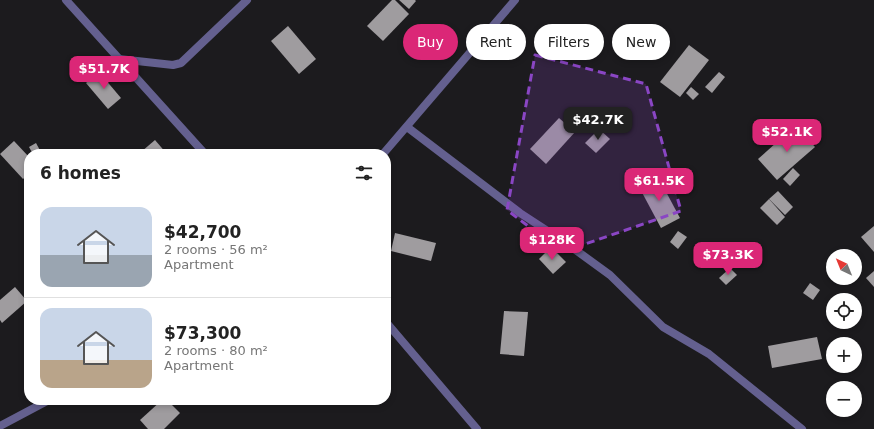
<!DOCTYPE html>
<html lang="en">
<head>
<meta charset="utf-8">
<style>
  :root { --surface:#fff; --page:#f6f6f6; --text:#222; --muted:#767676; --line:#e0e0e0; --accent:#db2777 }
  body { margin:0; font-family:"DejaVu Sans",sans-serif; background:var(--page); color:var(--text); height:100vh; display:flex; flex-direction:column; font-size:15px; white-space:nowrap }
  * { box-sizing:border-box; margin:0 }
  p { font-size:13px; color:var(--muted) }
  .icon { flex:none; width:22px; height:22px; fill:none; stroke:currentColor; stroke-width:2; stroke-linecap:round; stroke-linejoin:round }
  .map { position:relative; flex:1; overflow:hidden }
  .sheet { position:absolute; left:24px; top:149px; width:367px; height:256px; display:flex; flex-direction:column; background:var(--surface); border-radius:16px; box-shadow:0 2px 6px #0003 }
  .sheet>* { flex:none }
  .top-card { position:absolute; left:403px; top:24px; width:380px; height:36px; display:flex; gap:8px }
  .needle { width:26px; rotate:317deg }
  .fabs { position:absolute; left:826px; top:249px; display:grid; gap:8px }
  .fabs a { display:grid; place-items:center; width:36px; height:36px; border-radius:50%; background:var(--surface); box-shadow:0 2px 6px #0003; font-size:20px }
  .price { position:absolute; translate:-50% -34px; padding:0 9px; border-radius:8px; background:var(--accent); color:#fff; font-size:13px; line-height:26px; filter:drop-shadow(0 1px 2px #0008) }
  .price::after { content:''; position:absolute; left:50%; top:24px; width:12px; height:9px; margin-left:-6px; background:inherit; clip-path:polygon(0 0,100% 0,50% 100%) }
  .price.selected { background:#222; color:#fff }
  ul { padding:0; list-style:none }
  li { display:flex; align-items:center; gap:12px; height:100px; padding:0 16px }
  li+li { border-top:1px solid var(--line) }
  li span { display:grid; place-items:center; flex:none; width:112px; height:80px; border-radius:12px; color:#555 }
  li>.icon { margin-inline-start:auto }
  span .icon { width:48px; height:48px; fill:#fffc; stroke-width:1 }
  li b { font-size:17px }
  h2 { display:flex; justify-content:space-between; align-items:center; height:48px; padding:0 16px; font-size:17px }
  .tag { padding:0 14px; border-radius:18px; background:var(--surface); box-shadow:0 2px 6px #0003; font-size:14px; line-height:36px }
  .tag.selected { background:var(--accent); color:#fff }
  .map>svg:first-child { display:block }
  .building { fill:#9f9c9f }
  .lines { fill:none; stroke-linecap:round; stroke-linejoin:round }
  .street { stroke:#64608f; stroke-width:8 }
  .marked { fill:#8a46c4; fill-opacity:0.2; stroke:#8a46c4; stroke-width:3; stroke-dasharray:8 5; stroke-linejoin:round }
</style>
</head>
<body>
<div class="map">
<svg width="874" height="429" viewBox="0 0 874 429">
  <rect width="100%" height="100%" fill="#1c1b1e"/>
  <!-- building -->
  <g class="building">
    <polygon points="392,0 395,0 409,14 383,41 367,26"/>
    <polygon points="399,0 415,0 416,1 409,9"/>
    <polygon points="288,26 316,59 299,74 271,41"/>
    <polygon points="689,45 709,60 680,97 660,82"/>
    <polygon points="99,72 121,98 108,109 86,83"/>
    <polygon points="719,72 725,77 712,93 705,87"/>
    <polygon points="691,87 699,94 693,100 686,93"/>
    <polygon points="599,114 617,125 612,133 594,122"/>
    <polygon points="559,118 575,132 546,164 530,149"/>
    <polygon points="796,125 815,147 777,180 758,159"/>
    <polygon points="599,129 610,139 596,153 585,143"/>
    <polygon points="155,140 167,154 142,154 141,152"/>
    <polygon points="14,141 29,157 29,174 23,179 0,154"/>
    <polygon points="36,143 42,154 33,154 29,147"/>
    <polygon points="793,168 800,175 790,186 783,179"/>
    <polygon points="657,175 680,218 661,228 638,185"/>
    <polygon points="778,191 793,207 785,215 769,199"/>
    <polygon points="769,199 785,217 777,225 760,208"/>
    <polygon points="874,226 874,252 861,237"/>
    <polygon points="678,231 687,237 678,249 670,242"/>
    <polygon points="395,233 436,243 431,261 391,251"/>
    <polygon points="551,247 566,262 553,274 539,259"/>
    <polygon points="730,268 737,275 726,285 719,278"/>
    <polygon points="874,271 874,287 866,278"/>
    <polygon points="810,283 820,290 813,300 803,293"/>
    <polygon points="15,287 27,301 2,323 0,320 0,300"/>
    <polygon points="504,311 528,312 524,356 500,354"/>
    <polygon points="817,337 822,359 772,368 768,346"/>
    <polygon points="162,400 167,400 180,413 164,429 148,429 140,420"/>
  </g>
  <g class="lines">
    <!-- street -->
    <g class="street">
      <polyline points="66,0 205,154"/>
      <polyline points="119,59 173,65 181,63 247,0"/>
      <polyline points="407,127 520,213 566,243 610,275 663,327 709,354 802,429"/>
      <polyline points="383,154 515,0"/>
      <polyline points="386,322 477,429"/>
      <polyline points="0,426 49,400"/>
    </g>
  </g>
  <!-- marked area -->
  <path class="marked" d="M535,55l111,29 35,127 -119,41 -55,-42z"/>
</svg>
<div class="fabs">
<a><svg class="needle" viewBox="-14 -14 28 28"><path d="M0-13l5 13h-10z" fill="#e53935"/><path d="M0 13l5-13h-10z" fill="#767676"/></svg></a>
<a><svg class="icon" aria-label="locate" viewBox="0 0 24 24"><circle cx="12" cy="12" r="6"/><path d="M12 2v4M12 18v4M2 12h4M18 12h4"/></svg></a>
<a>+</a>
<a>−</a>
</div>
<b class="price" style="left:104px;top:90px">$51.7K</b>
<b class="price selected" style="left:598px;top:141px">$42.7K</b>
<b class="price" style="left:787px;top:153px">$52.1K</b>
<b class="price" style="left:659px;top:202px">$61.5K</b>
<b class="price" style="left:552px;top:261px">$128K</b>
<b class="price" style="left:728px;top:276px">$73.3K</b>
<div class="top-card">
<a class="tag selected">Buy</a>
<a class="tag">Rent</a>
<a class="tag">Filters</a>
<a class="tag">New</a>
</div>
<section class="sheet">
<h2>6 homes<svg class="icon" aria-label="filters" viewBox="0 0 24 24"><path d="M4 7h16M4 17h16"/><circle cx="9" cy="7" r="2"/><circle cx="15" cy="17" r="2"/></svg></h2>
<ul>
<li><span style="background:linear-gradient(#c9d6e8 60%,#9aa5b1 0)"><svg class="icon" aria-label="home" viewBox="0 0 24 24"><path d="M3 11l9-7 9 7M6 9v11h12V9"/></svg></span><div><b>$42,700</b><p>2 rooms · 56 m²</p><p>Apartment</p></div></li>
<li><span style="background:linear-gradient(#c9d6e8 65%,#b9a48a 0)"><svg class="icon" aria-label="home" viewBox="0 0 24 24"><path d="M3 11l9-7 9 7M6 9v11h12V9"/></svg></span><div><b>$73,300</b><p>2 rooms · 80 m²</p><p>Apartment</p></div></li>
</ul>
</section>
</div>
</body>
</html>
